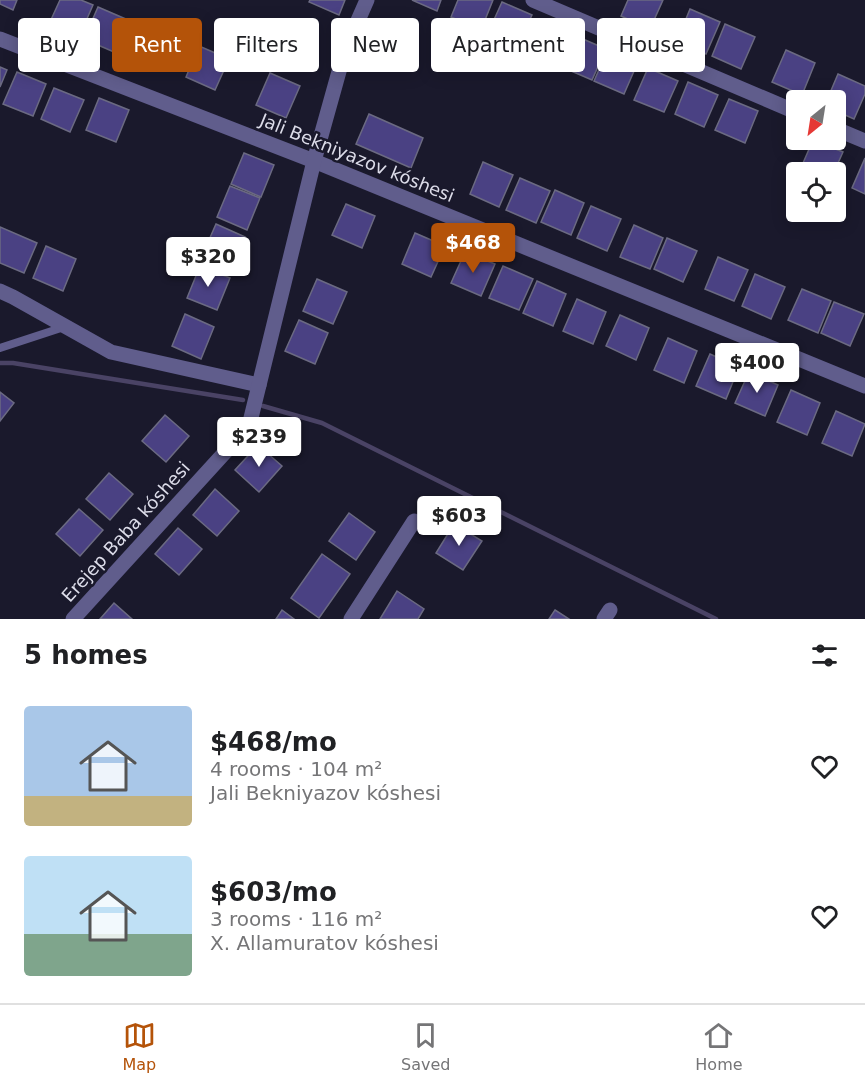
<!DOCTYPE html>
<html lang="en">
<head>
<meta charset="utf-8">
<style>
  :root { --surface:#fff; --page:#f2f2f2; --text:#202124; --muted:#757577; --line:#e0e0e0; --accent:#b45309 }
  body { margin:0; font-family:"DejaVu Sans",sans-serif; background:var(--page); color:var(--text); height:100vh; display:flex; flex-direction:column; font-size:22px; white-space:nowrap }
  * { box-sizing:border-box; margin:0 }
  p { font-size:20px; color:var(--muted) }
  .icon { flex:none; width:33px; height:33px; fill:none; stroke:currentColor; stroke-width:2; stroke-linecap:round; stroke-linejoin:round }
  .map { position:relative; height:619px; overflow:hidden }
  .side { display:flex; flex-direction:column; background:var(--surface); flex:1 }
  .side>* { flex:none }
  .top-card { position:absolute; left:18px; top:18px; width:830px; height:54px; display:flex; gap:12px }
  .needle { width:39px; rotate:210deg }
  .controls { position:absolute; left:786px; top:90px; display:grid; gap:12px }
  .controls a { display:grid; place-items:center; width:60px; height:60px; border-radius:6px; background:var(--surface); box-shadow:0 3px 15px #0003; font-size:30px }
  .price { position:absolute; translate:-50% -51px; padding:0 14px; border-radius:6px; background:#fff; color:#222; font-size:20px; line-height:39px; filter:drop-shadow(0 2px 3px #0008) }
  .price::after { content:''; position:absolute; left:50%; top:36px; width:18px; height:14px; margin-left:-9px; background:inherit; clip-path:polygon(0 0,100% 0,50% 100%) }
  .price.on { background:var(--accent); color:#fff }
  ul { padding:0; list-style:none }
  li { display:flex; align-items:center; gap:18px; height:150px; padding:0 24px }
  li span { display:grid; place-items:center; flex:none; width:168px; height:120px; border-radius:6px; color:#555 }
  li>.icon { margin-inline-start:auto }
  span .icon { width:72px; height:72px; fill:#fffc; stroke-width:1 }
  li b { font-size:26px }
  h2 { display:flex; justify-content:space-between; align-items:center; height:72px; padding:0 24px; font-size:26px }
  .chip { padding:0 21px; border-radius:6px; background:var(--surface); box-shadow:0 3px 15px #0003; font-size:21px; line-height:54px }
  .chip.on { background:var(--accent); color:#fff }
  .menu { display:flex; justify-content:space-around; align-items:center; height:84px; border-top:2px solid var(--line); background:var(--surface); font-size:16px; color:var(--muted) }
  .menu a { display:grid; justify-items:center; gap:3px }
  .menu .on { color:var(--accent) }
  .map>svg:first-child { display:block }
  .lines { fill:none; stroke-linecap:round; stroke-linejoin:round }
  .stream { stroke:#4a4365; stroke-width:4.5 }
  .building { fill:#4a4183; stroke:#6b6a82; stroke-width:1.5 }
  .lane { stroke:#605d8c; stroke-width:8 }
  .street { stroke:#605d8c; stroke-width:15 }
  .labels { text-anchor:middle; stroke-width:5; stroke-linejoin:round; paint-order:stroke }
  .street-label { font-size:18px; fill:#dcdce9; stroke:#1a192c }
</style>
</head>
<body>
<div class="map">
<svg width="865" height="619" viewBox="0 0 865 619">
  <rect width="100%" height="100%" fill="#1a192c"/>
  <g class="lines">
    <!-- stream -->
    <g class="stream">
      <polyline points="0,363 13,363 243,400"/>
      <polyline points="263,406 322,423 716,619"/>
    </g>
  </g>
  <!-- building -->
  <g class="building">
    <polygon points="0,0 17,0 13,10 0,4"/>
    <polygon points="60,0 81,0 93,5 79,37 49,24"/>
    <polygon points="310,0 345,0 339,15 309,2"/>
    <polygon points="412,0 441,0 437,11"/>
    <polygon points="458,0 493,0 481,30 451,17"/>
    <polygon points="628,0 663,0 650,29 621,16"/>
    <polygon points="502,2 532,15 518,46 488,33"/>
    <polygon points="98,7 128,20 114,52 84,39"/>
    <polygon points="690,9 720,22 706,54 677,41"/>
    <polygon points="543,20 572,33 559,65 529,52"/>
    <polygon points="725,24 755,37 741,69 712,56"/>
    <polygon points="146,25 176,38 162,70 133,57"/>
    <polygon points="576,36 606,49 592,80 562,67"/>
    <polygon points="199,46 229,59 215,90 186,77"/>
    <polygon points="608,49 638,62 624,94 594,81"/>
    <polygon points="786,50 815,63 802,95 772,82"/>
    <polygon points="0,67 7,70 0,87"/>
    <polygon points="648,68 678,81 664,112 634,100"/>
    <polygon points="17,72 46,84 33,116 3,104"/>
    <polygon points="270,73 300,86 286,118 256,105"/>
    <polygon points="838,74 865,86 865,94 854,119 836,111 836,100 827,100"/>
    <polygon points="688,82 718,95 704,127 675,114"/>
    <polygon points="54,88 84,100 70,132 41,119"/>
    <polygon points="99,98 129,110 116,142 86,130"/>
    <polygon points="729,99 758,111 745,143 715,130"/>
    <polygon points="369,114 423,138 411,168 356,144"/>
    <polygon points="813,140 843,152 834,172 805,172 800,170"/>
    <polygon points="244,153 274,165 261,197 231,184"/>
    <polygon points="865,158 865,194 852,188"/>
    <polygon points="483,162 513,175 499,207 470,194"/>
    <polygon points="520,178 550,191 536,223 506,210"/>
    <polygon points="230,186 260,198 247,230 217,217"/>
    <polygon points="555,190 584,203 571,235 541,222"/>
    <polygon points="346,204 375,216 362,248 332,235"/>
    <polygon points="591,206 621,219 607,251 577,238"/>
    <polygon points="216,224 245,237 232,269 202,256"/>
    <polygon points="634,225 663,238 650,269 620,257"/>
    <polygon points="0,227 37,243 24,273 0,263"/>
    <polygon points="415,233 445,246 431,277 402,264"/>
    <polygon points="667,238 697,251 683,282 654,269"/>
    <polygon points="46,246 76,259 63,291 33,278"/>
    <polygon points="465,252 495,264 481,296 451,283"/>
    <polygon points="718,257 748,270 734,301 705,289"/>
    <polygon points="200,266 230,278 217,310 187,298"/>
    <polygon points="503,266 533,279 519,310 489,298"/>
    <polygon points="755,274 785,287 771,319 742,306"/>
    <polygon points="317,279 347,292 333,324 303,311"/>
    <polygon points="537,281 566,294 553,326 523,313"/>
    <polygon points="802,289 831,301 818,333 788,320"/>
    <polygon points="577,299 606,312 593,344 563,331"/>
    <polygon points="834,302 864,314 850,346 821,333"/>
    <polygon points="185,314 214,327 201,359 172,346"/>
    <polygon points="620,315 649,328 636,360 606,346"/>
    <polygon points="299,320 328,333 315,364 285,351"/>
    <polygon points="668,338 697,351 684,383 654,370"/>
    <polygon points="710,354 739,367 726,399 696,386"/>
    <polygon points="749,372 778,385 765,416 735,403"/>
    <polygon points="791,390 820,403 807,435 777,422"/>
    <polygon points="0,392 14,403 0,421"/>
    <polygon points="836,411 865,424 852,456 822,443"/>
    <polygon points="165,415 189,436 166,462 142,441"/>
    <polygon points="258,445 282,466 259,492 235,470"/>
    <polygon points="109,473 133,494 110,520 86,499"/>
    <polygon points="215,489 239,511 217,536 193,515"/>
    <polygon points="79,509 103,530 80,556 56,534"/>
    <polygon points="349,513 375,532 356,560 329,541"/>
    <polygon points="454,524 482,541 463,570 436,553"/>
    <polygon points="178,528 202,549 179,575 155,554"/>
    <polygon points="322,554 350,574 319,618 291,598"/>
    <polygon points="397,591 424,609 418,619 380,619"/>
    <polygon points="114,603 132,619 100,619"/>
    <polygon points="282,610 294,619 276,619"/>
    <polygon points="555,610 569,619 549,619"/>
  </g>
  <g class="lines">
    <!-- lane -->
    <polyline class="lane" points="0,348 64,327"/>
    <!-- street -->
    <g class="street">
      <polyline points="533,0 796,112"/>
      <polyline points="0,39 314,161 865,386"/>
      <polyline points="836,129 865,141"/>
      <polyline points="0,291 13,297 111,352 259,385"/>
      <polyline points="73,619 249,426 314,161 345,50 367,0"/>
      <polyline points="351,619 414,521"/>
      <polyline points="604,619 610,610"/>
    </g>
  </g>
  <g class="labels">
    <!-- street labels -->
    <g class="street-label">
      <text transform="translate(357 158) rotate(22)" y="6">Jali Bekniyazov kóshesi</text>
      <text transform="translate(126 532) rotate(-48)" y="6">Erejep Baba kóshesi</text>
    </g>
  </g>
</svg>
<div class="controls">
<a><svg class="needle" viewBox="-14 -14 28 28"><path d="M0-13l5 13h-10z" fill="#e53935"/><path d="M0 13l5-13h-10z" fill="#757577"/></svg></a>
<a><svg class="icon" aria-label="locate" viewBox="0 0 24 24"><circle cx="12" cy="12" r="6"/><path d="M12 2v4M12 18v4M2 12h4M18 12h4"/></svg></a>
</div>
<b class="price on" style="left:473px;top:274px">$468</b>
<b class="price" style="left:208px;top:288px">$320</b>
<b class="price" style="left:757px;top:394px">$400</b>
<b class="price" style="left:259px;top:468px">$239</b>
<b class="price" style="left:459px;top:547px">$603</b>
<div class="top-card">
<a class="chip">Buy</a>
<a class="chip on">Rent</a>
<a class="chip">Filters</a>
<a class="chip">New</a>
<a class="chip">Apartment</a>
<a class="chip">House</a>
</div>
</div>
<section class="side">
<h2>5 homes<svg class="icon" aria-label="filters" viewBox="0 0 24 24"><path d="M4 7h16M4 17h16"/><circle cx="9" cy="7" r="2"/><circle cx="15" cy="17" r="2"/></svg></h2>
<ul>
<li><span style="background:linear-gradient(#a9c7e8 75%,#c2b280 0)"><svg class="icon" aria-label="home" viewBox="0 0 24 24"><path d="M3 11l9-7 9 7M6 9v11h12V9"/></svg></span><div><b>$468/mo</b><p>4 rooms · 104 m²</p><p>Jali Bekniyazov kóshesi</p></div><svg class="icon" aria-label="heart" viewBox="0 0 24 24"><path d="M12 20l-8-8c-3-5 5-10 8-4 3-6 11-1 8 4z"/></svg></li>
<li><span style="background:linear-gradient(#bfe0f5 65%,#7fa58c 0)"><svg class="icon" aria-label="home" viewBox="0 0 24 24"><path d="M3 11l9-7 9 7M6 9v11h12V9"/></svg></span><div><b>$603/mo</b><p>3 rooms · 116 m²</p><p>X. Allamuratov kóshesi</p></div><svg class="icon" aria-label="heart" viewBox="0 0 24 24"><path d="M12 20l-8-8c-3-5 5-10 8-4 3-6 11-1 8 4z"/></svg></li>
</ul>
</section>
<nav class="menu">
<a class="on"><svg class="icon" aria-label="map" viewBox="0 0 24 24"><path d="M3 6l6-2 6 2 6-2v14l-6 2-6-2-6 2zM9 4v14M15 6v14"/></svg>Map</a>
<a><svg class="icon" aria-label="saved" viewBox="0 0 24 24"><path d="M7 4h10v16l-5-4-5 4z"/></svg>Saved</a>
<a><svg class="icon" aria-label="home" viewBox="0 0 24 24"><path d="M3 11l9-7 9 7M6 9v11h12V9"/></svg>Home</a>
</nav>
</body>
</html>
